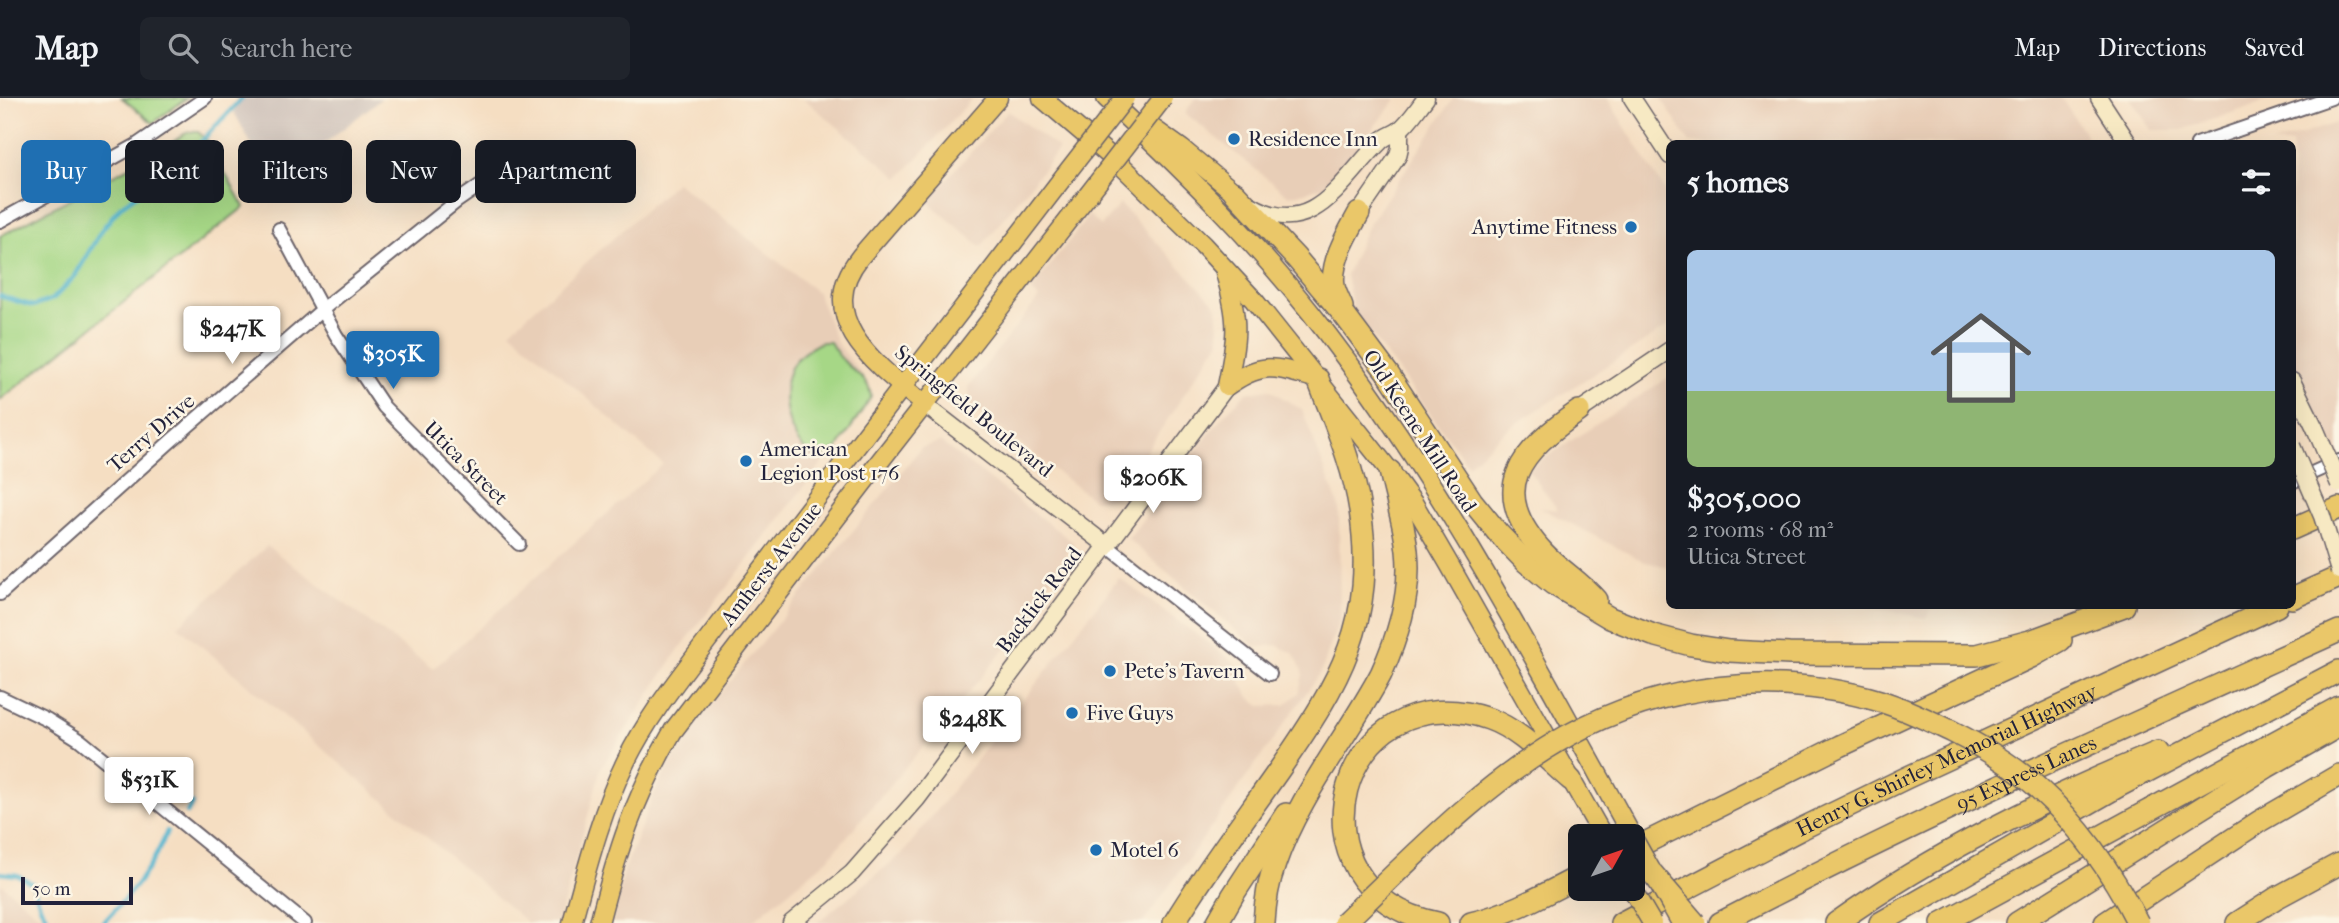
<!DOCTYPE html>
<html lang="en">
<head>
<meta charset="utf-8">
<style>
  :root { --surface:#171b24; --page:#20242c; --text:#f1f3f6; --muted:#9ea1a6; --line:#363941; --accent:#1f6fb2 }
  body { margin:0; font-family:"IM FELL French Canon",serif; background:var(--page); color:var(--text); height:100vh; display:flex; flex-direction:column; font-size:26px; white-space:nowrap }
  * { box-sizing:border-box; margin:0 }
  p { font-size:23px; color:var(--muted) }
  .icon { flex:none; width:38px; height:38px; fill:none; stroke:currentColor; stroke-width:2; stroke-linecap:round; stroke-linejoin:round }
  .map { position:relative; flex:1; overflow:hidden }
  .panel { position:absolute; left:1666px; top:42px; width:630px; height:469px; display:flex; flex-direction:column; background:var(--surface); border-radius:10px; box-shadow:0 7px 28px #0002 }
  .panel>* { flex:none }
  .guide { position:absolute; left:21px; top:42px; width:665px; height:63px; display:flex; gap:14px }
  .needle { width:46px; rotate:50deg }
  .tools { position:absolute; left:1568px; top:726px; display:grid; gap:14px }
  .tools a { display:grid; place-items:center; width:77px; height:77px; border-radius:10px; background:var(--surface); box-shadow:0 7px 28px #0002; font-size:35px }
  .scale { position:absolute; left:21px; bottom:18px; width:112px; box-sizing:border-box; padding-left:7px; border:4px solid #22223b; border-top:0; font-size:19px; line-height:24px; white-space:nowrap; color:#22223b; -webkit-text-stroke:5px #fcf5e5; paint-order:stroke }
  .price { position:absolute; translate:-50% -60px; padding:0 16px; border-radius:7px; background:#fff; color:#222; font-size:23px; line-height:46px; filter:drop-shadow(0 2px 4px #0008) }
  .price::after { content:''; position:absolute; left:50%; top:42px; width:21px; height:16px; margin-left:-10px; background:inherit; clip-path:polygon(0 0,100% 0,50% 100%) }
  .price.current { background:var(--accent); color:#fff }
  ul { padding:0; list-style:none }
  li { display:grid; align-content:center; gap:14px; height:371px; padding:0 21px }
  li+li { border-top:2px solid var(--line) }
  li span { display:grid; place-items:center; height:217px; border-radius:10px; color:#555 }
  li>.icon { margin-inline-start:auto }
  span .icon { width:126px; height:126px; fill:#fffc; stroke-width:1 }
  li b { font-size:30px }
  h2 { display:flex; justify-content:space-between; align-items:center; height:84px; padding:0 21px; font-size:30px }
  .tag { padding:0 24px; border-radius:10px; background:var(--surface); box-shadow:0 7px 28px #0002; font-size:24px; line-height:63px }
  .tag.current { background:var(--accent); color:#fff }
  header { display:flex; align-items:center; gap:42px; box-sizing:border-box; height:98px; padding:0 35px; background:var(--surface); border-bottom:2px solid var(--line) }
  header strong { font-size:33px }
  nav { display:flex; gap:38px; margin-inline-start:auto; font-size:24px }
  .search { width:490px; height:63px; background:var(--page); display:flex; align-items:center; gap:18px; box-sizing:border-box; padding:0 24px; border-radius:10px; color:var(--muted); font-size:26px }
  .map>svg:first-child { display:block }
  .built { fill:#e8ceb7 }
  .industrial { fill:#cec1b9 }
  .green { fill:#a6d786; stroke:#647c60; stroke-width:2 }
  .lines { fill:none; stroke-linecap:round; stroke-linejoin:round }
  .stream { stroke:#4eb2cd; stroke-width:4.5 }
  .street-casing { stroke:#6c646a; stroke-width:16 }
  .secondary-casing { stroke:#6c646a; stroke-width:19 }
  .primary-casing { stroke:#6c646a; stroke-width:21 }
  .highway-casing { stroke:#6c646a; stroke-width:24 }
  .street { stroke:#fff; stroke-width:12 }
  .secondary { stroke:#f7e9c3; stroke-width:16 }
  .primary { stroke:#eac769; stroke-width:18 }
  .highway { stroke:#eac769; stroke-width:21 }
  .secondary-bridge-casing { stroke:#6c646a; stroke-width:19; stroke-linecap:butt }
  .primary-bridge-casing { stroke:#6c646a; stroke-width:21; stroke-linecap:butt }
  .highway-bridge-casing { stroke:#6c646a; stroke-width:24; stroke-linecap:butt }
  .secondary-bridge { stroke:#f7e9c3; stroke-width:16 }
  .primary-bridge { stroke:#eac769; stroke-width:18 }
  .highway-bridge { stroke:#eac769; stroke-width:21 }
  .poi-dot { fill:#1f6fb2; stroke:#fcf5e5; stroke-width:2.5 }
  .labels { text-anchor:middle; stroke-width:5; stroke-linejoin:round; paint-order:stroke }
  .poi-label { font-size:21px; fill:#22223b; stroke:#fcf5e5; text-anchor:start }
  .street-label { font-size:21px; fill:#22223b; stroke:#fcf5e5 }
</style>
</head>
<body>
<header>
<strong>Map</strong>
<div class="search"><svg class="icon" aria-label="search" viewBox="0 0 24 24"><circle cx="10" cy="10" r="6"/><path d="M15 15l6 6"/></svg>Search here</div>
<nav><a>Map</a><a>Directions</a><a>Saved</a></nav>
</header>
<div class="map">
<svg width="2339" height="825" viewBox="0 0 2339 825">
  <rect width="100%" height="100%" fill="#fcf5e5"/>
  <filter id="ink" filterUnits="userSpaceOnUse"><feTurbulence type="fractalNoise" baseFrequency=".0143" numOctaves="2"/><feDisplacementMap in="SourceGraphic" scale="14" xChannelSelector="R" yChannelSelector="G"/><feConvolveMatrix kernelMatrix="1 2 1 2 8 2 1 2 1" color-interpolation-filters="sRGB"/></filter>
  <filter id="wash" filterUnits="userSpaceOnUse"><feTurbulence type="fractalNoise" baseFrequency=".00686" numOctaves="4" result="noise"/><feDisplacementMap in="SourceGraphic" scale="28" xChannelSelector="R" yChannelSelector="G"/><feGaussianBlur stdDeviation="1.57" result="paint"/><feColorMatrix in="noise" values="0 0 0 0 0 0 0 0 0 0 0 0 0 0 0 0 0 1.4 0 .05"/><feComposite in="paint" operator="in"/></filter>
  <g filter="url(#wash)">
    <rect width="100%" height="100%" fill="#f5dec2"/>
    <!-- built -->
    <g class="built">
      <polygon points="803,0 973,0 899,80"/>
      <polygon points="1195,0 1397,0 1327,88 1289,98 1185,15"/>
      <polygon points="1454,0 1607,0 1669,99 1669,228 1506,332 1468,367 1353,212 1346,177 1366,131"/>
      <polygon points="1661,0 2061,0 2089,42 2087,46 1690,45"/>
      <polygon points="2130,0 2275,0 2182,32 2152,32"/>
      <polygon points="1008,13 1059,51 981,149 927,103"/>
      <polygon points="2339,24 2339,372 2293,267 2292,46 2273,46"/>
      <polygon points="676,84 817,194 837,245 870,287 872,300 675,557 601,670 558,825 528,825 178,528 267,448 433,571 663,366 510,233"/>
      <polygon points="1120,106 1217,208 1220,242 1116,399 1094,402 971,309 968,289 1039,200 1031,192 1089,117 1101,128"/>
      <polygon points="1669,279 1669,469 1645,464 1541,410 1558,412 1528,371"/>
      <polygon points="1269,291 1302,312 1339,409 1340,520 1321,574 1143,825 817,825 904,754 1119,480 1234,564 1240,574 1241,584 1249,599 1261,608 1285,607 1299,595 1303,576 1299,565 1293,555 1276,547 1259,549 1252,546 1128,441 1223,318 1246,295"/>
      <polygon points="940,344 1074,445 1005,551 828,761 750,825 612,825 624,773 655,693 686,637 921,350"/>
      <polygon points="1863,508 1934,508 1926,520"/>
      <polygon points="0,785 48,825 0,825"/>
    </g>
    <!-- industrial -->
    <polygon class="industrial" points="236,0 382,0 273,86 234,14"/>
    <!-- green -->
    <g class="green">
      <polygon points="122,0 187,0 153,25"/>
      <polygon points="187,34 198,34 206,41 244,109 0,302 0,138 163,51"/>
      <path d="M821,244h9c4,7 8,14 14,19 11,13 26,18 27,36l-34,52c-36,32 -69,-51 -42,-88 7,-9 17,-14 26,-19z"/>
    </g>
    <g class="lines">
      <!-- stream -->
      <g class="stream">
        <polyline points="0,198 33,208 53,201 75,178 103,130 121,108 142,93 166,81 242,0"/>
        <polyline points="187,715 192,705"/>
        <polyline points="0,775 17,777 32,785 41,810 51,825"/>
        <path d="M103,825c26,-28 51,-56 64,-92"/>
      </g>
    </g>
  </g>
  <g filter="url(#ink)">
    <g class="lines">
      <!-- street casing -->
      <g class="street-casing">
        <g id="street">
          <polyline points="2197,46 2331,0"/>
          <polyline points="0,123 135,48 205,0"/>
          <polyline points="279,131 336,237 384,309 519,446"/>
          <polyline points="2292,384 2339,363"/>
          <polyline points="1106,447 1270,576"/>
          <polyline points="0,496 172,342 323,211 456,104 495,77"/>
          <polyline points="0,599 48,622 80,642 305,825"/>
        </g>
      </g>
      <!-- secondary casing -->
      <g class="secondary-casing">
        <g id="secondary">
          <polyline points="1632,0 1670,58"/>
          <polyline points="2099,0 2129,46"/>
          <path d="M1251,107c62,37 91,-26 129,-63 5,-6 12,-7 18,-11 11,-8 20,-23 28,-33"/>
          <polyline points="1359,115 1398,58 1400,49 1400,32"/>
          <polyline points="2292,283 2315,330"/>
          <polyline points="924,306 1106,447"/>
          <polyline points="1579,313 1670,252"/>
          <polyline points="791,825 852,775 917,701 1227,288"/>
        </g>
      </g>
      <!-- primary casing -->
      <g class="primary-casing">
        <g id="primary">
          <polyline points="1042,0 1122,68 1203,147 1253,201 1390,373 1414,406 1449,466 1603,738"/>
          <path d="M1106,0c72,67 143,137 205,215 127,161 223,345 321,523"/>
          <polyline points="1147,26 1182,51 1235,95"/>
          <path d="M1225,175c15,49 12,64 2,113"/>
          <path d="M1227,288c38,-27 49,-18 91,-7"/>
          <path d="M924,306c-45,-37 -113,-85 -64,-147l138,-159"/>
          <path d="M572,825c15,-55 29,-111 54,-162 19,-38 43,-70 68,-103l371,-483"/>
          <path d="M599,825c18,-71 36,-128 74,-192l193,-252 222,-284"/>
        </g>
      </g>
      <!-- highway casing -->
      <g class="highway-casing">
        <g id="highway">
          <polyline points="1235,95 1296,160 1345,218 1389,277 1472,403 1498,435 1526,464 1553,486 1610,520 1653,537 1691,547 1729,553 1789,556 1977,557 2030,543 2124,508"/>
          <path d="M1342,209c-2,-6 -7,-14 -8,-21 -4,-24 14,-53 25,-73"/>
          <path d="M1579,313c-58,40 -94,78 -35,142 16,17 37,29 52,47"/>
          <polyline points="2292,431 2339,410"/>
          <polyline points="2292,500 2339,479"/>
          <polyline points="1633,751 1840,648 2031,559 2061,542"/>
          <path d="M1174,825c32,-53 70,-103 105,-153 61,-88 98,-149 81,-260 -7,-46 -26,-88 -42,-131"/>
          <polyline points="1217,825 1233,797 1286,716"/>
          <path d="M1264,825c1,-20 4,-40 11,-59 22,-66 73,-128 106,-190 15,-33 27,-69 27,-106 0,-32 -11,-65 -18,-97"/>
          <path d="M1438,825c-161,-32 -99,-256 51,-204 31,11 57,40 82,61"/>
          <path d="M1471,825c39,-9 74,-29 109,-47"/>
          <path id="s1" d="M1621,825l182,-95 103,-50 371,-172"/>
          <path id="s2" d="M1720,825c202,-106 411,-198 619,-292"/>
          <path d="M1836,825c100,-71 209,-124 322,-171"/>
          <polyline points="1880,825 2119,688 2339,573"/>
          <polyline points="1942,825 2339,609"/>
          <polyline points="2017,825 2267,669 2339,628"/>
          <polyline points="2105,825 2260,723 2339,677"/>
          <polyline points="2237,825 2276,800 2339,766"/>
        </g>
      </g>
      <!-- street -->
      <use href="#street" class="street"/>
      <!-- secondary -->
      <use href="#secondary" class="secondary"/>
      <!-- primary -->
      <use href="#primary" class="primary"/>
      <!-- highway -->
      <use href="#highway" class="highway"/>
      <!-- secondary-bridge casing -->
      <g class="secondary-bridge-casing">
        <g id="secondary-bridge">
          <polyline points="2315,330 2339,386"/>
          <polyline points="2292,348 2322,418 2339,473"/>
        </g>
      </g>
      <!-- primary-bridge casing -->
      <g class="primary-bridge-casing">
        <g id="primary-bridge">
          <polyline points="1065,77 1125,0"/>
          <polyline points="1088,97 1163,0"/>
          <polyline points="1633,740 1681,825"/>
          <polyline points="1632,791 1652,825"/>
        </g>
      </g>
      <!-- highway-bridge casing -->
      <g class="highway-bridge-casing">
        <g id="highway-bridge">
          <polyline points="1652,775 1695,825"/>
          <path d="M1344,825c70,-67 138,-139 223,-187 95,-53 210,-65 313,-35 26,8 50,20 73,31 30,15 60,33 85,56 42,38 74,84 100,135"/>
        </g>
      </g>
      <!-- secondary-bridge -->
      <use href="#secondary-bridge" class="secondary-bridge"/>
      <!-- primary-bridge -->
      <use href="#primary-bridge" class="primary-bridge"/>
      <!-- highway-bridge -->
      <use href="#highway-bridge" class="highway-bridge"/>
    </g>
  </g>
  <!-- markers -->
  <g class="poi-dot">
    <circle cx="1234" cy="41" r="7"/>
    <circle cx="1631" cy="129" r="7"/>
    <circle cx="746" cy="363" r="7"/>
    <circle cx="1110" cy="573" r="7"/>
    <circle cx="1072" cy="615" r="7"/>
    <circle cx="1096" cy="752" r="7"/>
  </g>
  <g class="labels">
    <!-- poi labels -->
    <g class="poi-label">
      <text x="1248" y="48">Residence Inn</text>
      <text x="1617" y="136" text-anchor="end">Anytime Fitness</text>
      <text x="760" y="358">American<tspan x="760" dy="24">Legion Post 176</tspan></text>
      <text x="1124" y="580">Pete's Tavern</text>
      <text x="1086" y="622">Five Guys</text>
      <text x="1110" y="759">Motel 6</text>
    </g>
    <!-- street labels -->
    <g class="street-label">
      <text transform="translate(974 313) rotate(39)" y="7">Springfield Boulevard</text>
      <text transform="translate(1420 333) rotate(57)" y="7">Old Keene Mill Road</text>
      <text transform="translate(151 335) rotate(-41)" y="7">Terry Drive</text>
      <text transform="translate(466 365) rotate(45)" y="7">Utica Street</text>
      <text transform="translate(771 466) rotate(-52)" y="7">Amherst Avenue</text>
      <text transform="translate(1039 502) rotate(-53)" y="7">Backlick Road</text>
      <text dy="7" stroke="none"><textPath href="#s1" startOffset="364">Henry G. Shirley Memorial Highway</textPath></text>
      <text dy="7" stroke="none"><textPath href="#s2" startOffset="341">95 Express Lanes</textPath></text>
    </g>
  </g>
</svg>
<div class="tools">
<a><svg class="needle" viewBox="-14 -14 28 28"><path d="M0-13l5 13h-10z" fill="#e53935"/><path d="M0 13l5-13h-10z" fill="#9ea1a6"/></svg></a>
</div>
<div class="scale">50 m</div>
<b class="price" style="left:232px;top:268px">$247K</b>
<b class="price current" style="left:393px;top:293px">$305K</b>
<b class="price" style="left:1153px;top:417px">$206K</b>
<b class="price" style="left:972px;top:658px">$248K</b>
<b class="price" style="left:149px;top:719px">$531K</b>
<div class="guide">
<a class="tag current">Buy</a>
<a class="tag">Rent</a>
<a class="tag">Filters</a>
<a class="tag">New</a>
<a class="tag">Apartment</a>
</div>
<section class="panel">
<h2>5 homes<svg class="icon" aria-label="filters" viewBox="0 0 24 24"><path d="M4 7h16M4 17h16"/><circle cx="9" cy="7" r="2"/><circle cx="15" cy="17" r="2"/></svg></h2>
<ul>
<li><span style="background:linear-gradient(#a9c7e8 65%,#8fb573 0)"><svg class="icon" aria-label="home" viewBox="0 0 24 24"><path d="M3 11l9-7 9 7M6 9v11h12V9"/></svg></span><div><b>$305,000</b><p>2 rooms · 68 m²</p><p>Utica Street</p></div></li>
</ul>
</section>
</div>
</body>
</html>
